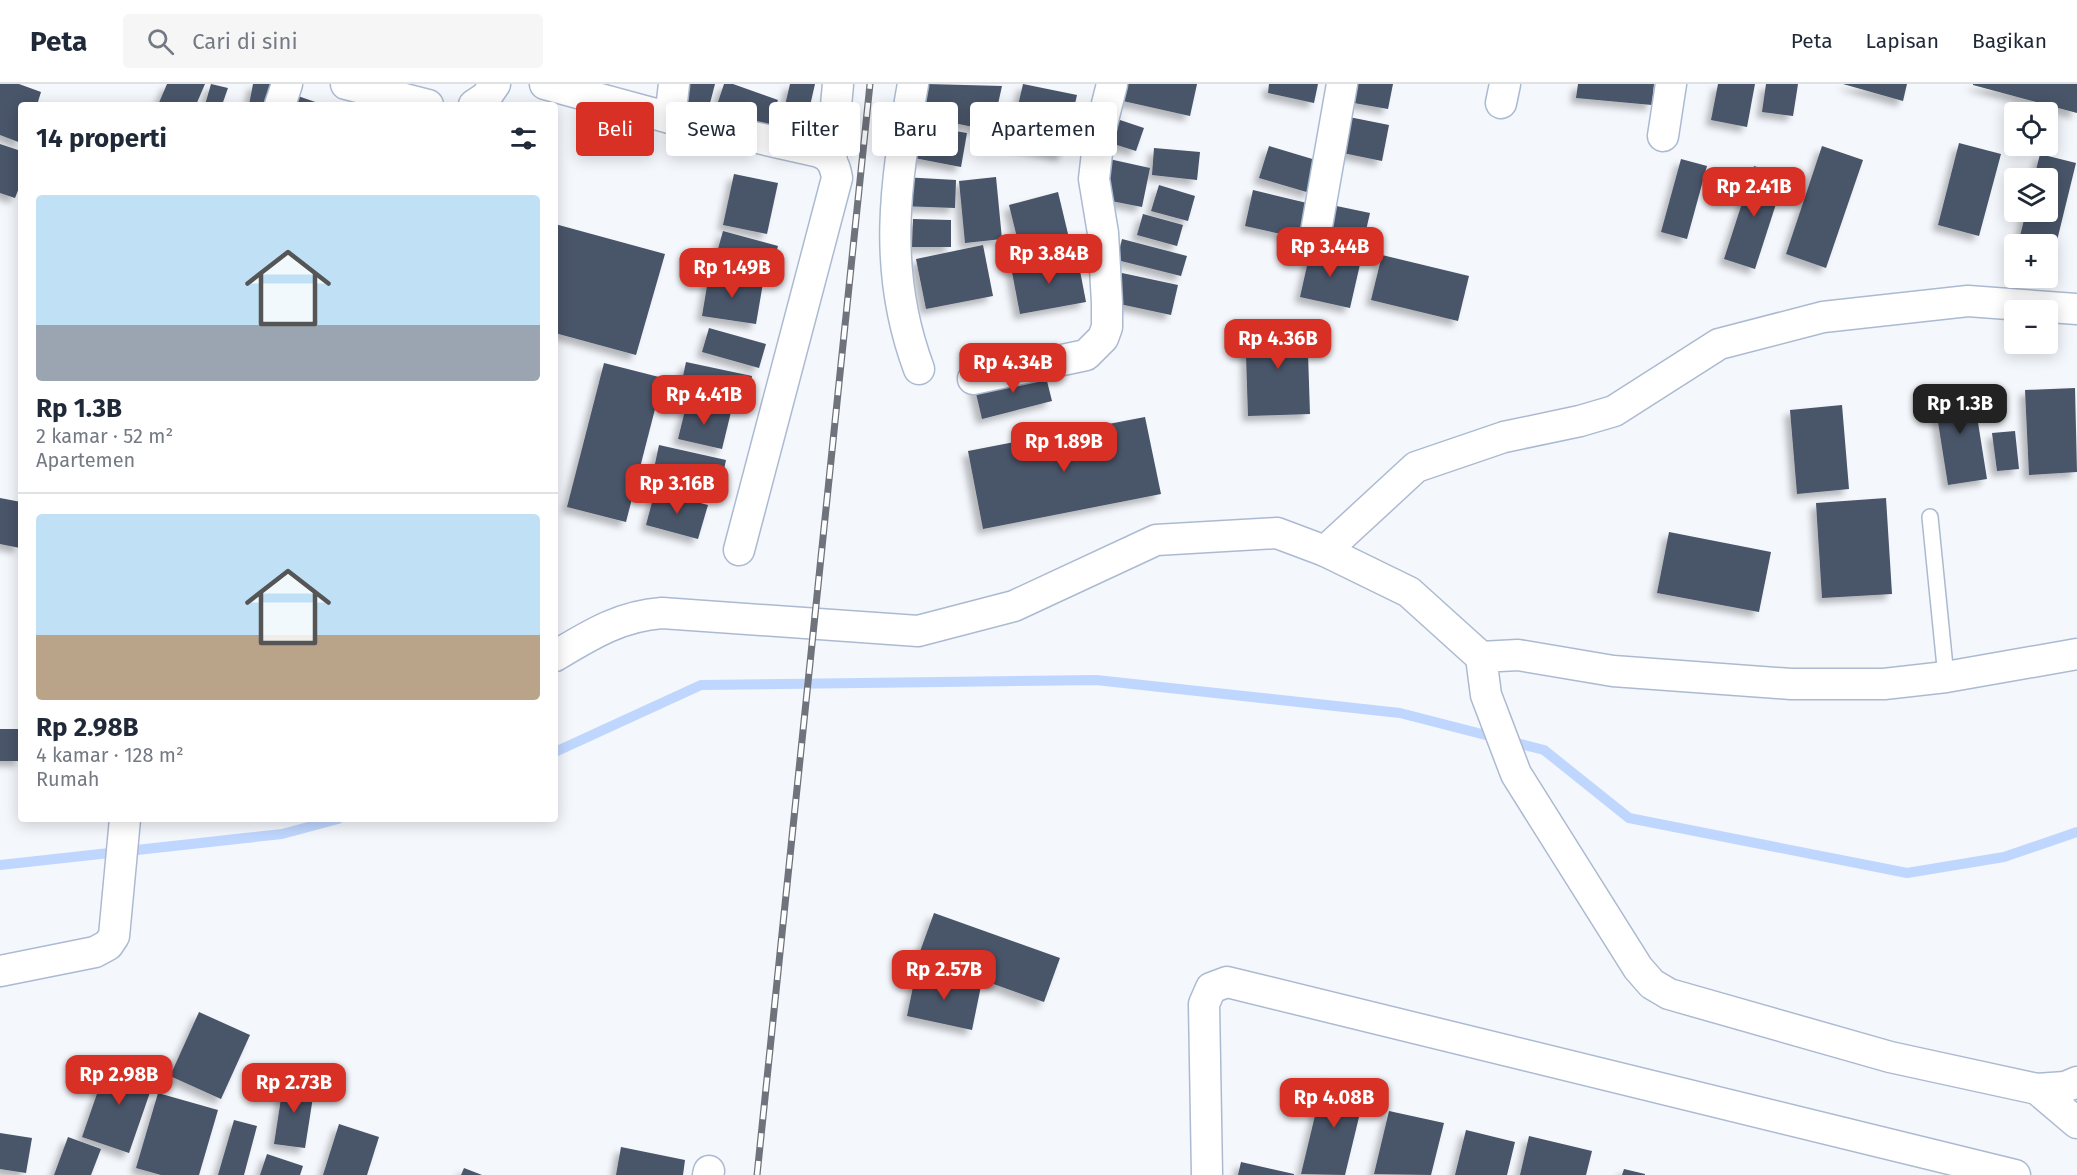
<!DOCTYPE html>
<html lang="id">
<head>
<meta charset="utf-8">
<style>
  :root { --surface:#fff; --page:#f6f6f7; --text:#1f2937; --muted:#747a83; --line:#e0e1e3; --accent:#d93025 }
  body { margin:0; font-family:"Fira Sans",sans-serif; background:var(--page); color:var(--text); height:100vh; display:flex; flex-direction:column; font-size:22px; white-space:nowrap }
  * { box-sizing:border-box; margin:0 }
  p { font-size:20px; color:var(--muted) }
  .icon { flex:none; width:33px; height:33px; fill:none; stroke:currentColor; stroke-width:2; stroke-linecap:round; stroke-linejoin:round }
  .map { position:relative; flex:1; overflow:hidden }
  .panel { position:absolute; left:18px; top:18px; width:540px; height:720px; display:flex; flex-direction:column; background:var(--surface); border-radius:6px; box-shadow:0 3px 15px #0003 }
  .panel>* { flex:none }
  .top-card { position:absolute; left:576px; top:18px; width:570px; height:54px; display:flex; gap:12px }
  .tools { position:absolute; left:2004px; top:18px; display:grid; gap:12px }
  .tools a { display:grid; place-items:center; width:54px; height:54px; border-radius:6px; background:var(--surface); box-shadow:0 3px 15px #0003; font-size:30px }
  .price { position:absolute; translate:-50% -51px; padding:0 14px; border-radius:12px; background:var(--accent); color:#fff; font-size:20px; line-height:39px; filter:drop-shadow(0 2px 3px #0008) }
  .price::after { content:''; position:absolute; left:50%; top:36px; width:18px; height:14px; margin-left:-9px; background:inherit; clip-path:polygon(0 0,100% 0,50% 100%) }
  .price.current { background:#222; color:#fff }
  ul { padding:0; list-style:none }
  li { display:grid; align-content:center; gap:12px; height:318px; padding:0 18px }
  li+li { border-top:2px solid var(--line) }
  li span { display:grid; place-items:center; height:186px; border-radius:6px; color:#555 }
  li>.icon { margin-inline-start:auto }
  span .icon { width:108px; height:108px; fill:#fffc; stroke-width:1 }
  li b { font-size:26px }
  h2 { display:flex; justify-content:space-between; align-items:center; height:72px; padding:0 18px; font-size:26px }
  .chip { padding:0 21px; border-radius:6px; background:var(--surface); box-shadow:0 3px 15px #0003; font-size:21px; line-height:54px }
  .chip.current { background:var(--accent); color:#fff }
  header { display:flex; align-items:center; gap:36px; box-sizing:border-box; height:84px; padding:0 30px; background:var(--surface); border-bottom:2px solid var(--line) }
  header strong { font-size:28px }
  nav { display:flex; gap:33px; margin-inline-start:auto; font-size:21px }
  .search { width:420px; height:54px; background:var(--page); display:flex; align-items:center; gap:15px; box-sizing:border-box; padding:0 21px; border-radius:6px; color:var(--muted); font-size:22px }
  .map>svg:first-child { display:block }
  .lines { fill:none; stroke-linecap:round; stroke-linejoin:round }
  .stream { stroke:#bfd6fe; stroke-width:10 }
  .building { fill:#495469; filter:url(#shadow) }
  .service-casing { stroke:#acbad1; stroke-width:18 }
  .minor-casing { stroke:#acbad1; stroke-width:33 }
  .service { stroke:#fff; stroke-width:15 }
  .minor { stroke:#fff; stroke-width:30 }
  .rail-casing { stroke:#6f737c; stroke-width:7 }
  .rail { stroke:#fff; stroke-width:4.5; stroke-dasharray:14; stroke-linecap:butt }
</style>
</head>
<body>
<header>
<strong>Peta</strong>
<div class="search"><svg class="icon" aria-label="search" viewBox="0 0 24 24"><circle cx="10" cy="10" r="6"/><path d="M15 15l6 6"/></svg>Cari di sini</div>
<nav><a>Peta</a><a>Lapisan</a><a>Bagikan</a></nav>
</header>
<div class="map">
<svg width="2077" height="1091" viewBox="0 0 2077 1091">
  <defs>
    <filter id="shadow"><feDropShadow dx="-5.5" dy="5.5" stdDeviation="3" flood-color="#0004"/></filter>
  </defs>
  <rect width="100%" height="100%" fill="#f4f7fc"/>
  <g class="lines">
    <!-- stream -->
    <g class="stream">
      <polyline points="555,668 701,601 1096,596 1400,629 1544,666 1629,734 1907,789 2004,773 2077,748"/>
      <polyline points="0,781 282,750 338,735"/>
    </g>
  </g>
  <!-- building -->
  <g class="building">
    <polygon points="0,0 19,0 41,8 37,21 21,21 21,59 0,51"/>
    <polygon points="167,0 205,0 196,21 158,21"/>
    <polygon points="211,0 228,4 222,21 205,21"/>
    <polygon points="253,0 272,0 268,21 249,21"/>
    <polygon points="678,0 715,0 708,27 674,18"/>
    <polygon points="724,0 733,0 778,16 767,45 715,27"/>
    <polygon points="790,0 815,0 804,48 780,43"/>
    <polygon points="927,0 1002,2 992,47 921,32"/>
    <polygon points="1023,0 1077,11 1063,72 1009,60"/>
    <polygon points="1127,0 1197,0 1190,32 1123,17"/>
    <polygon points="1269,0 1318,0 1314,19 1268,9"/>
    <polygon points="1358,0 1393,0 1388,25 1354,19"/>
    <polygon points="1578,0 1654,0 1652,21 1576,14"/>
    <polygon points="1718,0 1755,0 1747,43 1711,36"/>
    <polygon points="1766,0 1798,0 1793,32 1762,28"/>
    <polygon points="1843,0 1907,0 1903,17"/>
    <polygon points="1973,0 2077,0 2077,29 1973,1"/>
    <polygon points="295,11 324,21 292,21"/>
    <polygon points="1108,32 1144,44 1136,67 1101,56"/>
    <polygon points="1344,32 1389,41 1382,77 1338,68"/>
    <polygon points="915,40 967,49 961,83 909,73"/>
    <polygon points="1959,59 2001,70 1979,152 1938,141"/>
    <polygon points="0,60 21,67 21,99 15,114 0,109"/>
    <polygon points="1269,62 1319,77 1310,109 1259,94"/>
    <polygon points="1822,62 1863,76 1826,184 1786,170"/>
    <polygon points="1154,64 1200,68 1197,96 1152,91"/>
    <polygon points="2040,70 2076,79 2051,181 2048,180 2048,160 2018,160 2026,128 2048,128 2048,94 2034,94"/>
    <polygon points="1109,75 1150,84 1142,123 1101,115"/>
    <polygon points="1681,75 1707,82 1687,155 1661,148"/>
    <polygon points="1754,82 1785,92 1755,185 1724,175"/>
    <polygon points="734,90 778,99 767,150 723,141"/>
    <polygon points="902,93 956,96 955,124 901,122"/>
    <polygon points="996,93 1002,155 965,159 959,97"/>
    <polygon points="1159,101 1195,112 1188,137 1151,127"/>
    <polygon points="1253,106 1307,119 1299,154 1245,142"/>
    <polygon points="1058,108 1069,154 1020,166 1009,121"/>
    <polygon points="1327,120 1370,129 1361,168 1318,159"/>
    <polygon points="1143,130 1183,141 1177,162 1137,151"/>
    <polygon points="913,135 951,136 951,163 912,163"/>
    <polygon points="555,140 665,170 636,271 555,249"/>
    <polygon points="723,147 778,162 771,187 716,172"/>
    <polygon points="1122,155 1187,172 1181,192 1117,176"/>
    <polygon points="983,161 993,212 926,225 916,175"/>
    <polygon points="1311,164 1361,176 1350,224 1300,213"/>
    <polygon points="1077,171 1086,218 1020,230 1011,183"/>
    <polygon points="1382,171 1469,192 1458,237 1371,216"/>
    <polygon points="1122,189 1178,201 1171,231 1115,219"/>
    <polygon points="709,190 763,199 756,240 702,232"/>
    <polygon points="1307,239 1310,330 1248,332 1245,241"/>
    <polygon points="709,244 766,260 759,284 702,268"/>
    <polygon points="686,278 752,292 746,320 680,306"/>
    <polygon points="604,279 663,294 626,438 567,423"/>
    <polygon points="1044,285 1052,317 982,335 974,301"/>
    <polygon points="1972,301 1987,395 1948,401 1933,307"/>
    <polygon points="2075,304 2077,388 2029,391 2025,306"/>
    <polygon points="687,318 731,328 722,365 678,355"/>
    <polygon points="1842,321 1849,405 1797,410 1790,326"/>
    <polygon points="1145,333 1161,410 983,445 968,367"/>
    <polygon points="2015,347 2019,385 1997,387 1992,349"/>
    <polygon points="659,361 726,376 719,409 652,394"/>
    <polygon points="655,407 708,421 698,455 646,441"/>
    <polygon points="0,414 21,418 20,464 0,460"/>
    <polygon points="1886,414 1892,510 1822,514 1816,419"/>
    <polygon points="1669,448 1771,468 1759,528 1657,509"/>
    <rect x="0" y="645" width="21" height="32"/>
    <polygon points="934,829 1060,874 1044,918 918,873"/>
    <polygon points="916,888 981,902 972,946 907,932"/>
    <polygon points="199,928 250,951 221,1015 170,992"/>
    <polygon points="109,975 156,991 129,1069 82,1053"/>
    <polygon points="1324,994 1366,1004 1345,1091 1301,1090"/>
    <polygon points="284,995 315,1000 305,1064 274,1060"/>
    <polygon points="158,1009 218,1026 199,1091 161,1091 136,1084"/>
    <polygon points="1389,1027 1444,1039 1431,1091 1374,1090"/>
    <polygon points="234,1036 257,1042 244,1091 218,1091"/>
    <polygon points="339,1040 379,1053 367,1091 323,1091"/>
    <polygon points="1466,1046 1515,1058 1507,1091 1455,1091"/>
    <polygon points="0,1049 32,1054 26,1089 0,1085"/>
    <polygon points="1529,1052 1592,1067 1586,1091 1520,1091"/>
    <polygon points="68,1053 101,1065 91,1091 54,1091"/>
    <polygon points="621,1063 685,1076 683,1091 616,1091"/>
    <polygon points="267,1070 303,1082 300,1091 260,1091"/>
    <polygon points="1241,1078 1294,1090 1294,1091 1238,1091"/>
    <polygon points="464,1084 482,1091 461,1091"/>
    <polygon points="1624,1085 1645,1090 1645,1091 1622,1091"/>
  </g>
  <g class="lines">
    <!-- service casing -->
    <g class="service-casing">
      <polyline id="service" points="1930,433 1946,593"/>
    </g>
    <!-- minor casing -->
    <g class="minor-casing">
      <g id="minor">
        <polyline points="346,0 428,21"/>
        <path d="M545,0l125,34 149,34c12,4 16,13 18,26l-98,372"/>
        <path d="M913,0c-18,100 -31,186 6,285"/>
        <polyline points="1501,19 1505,0"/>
        <polyline points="280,21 287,0"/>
        <polyline points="474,21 486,13 495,0"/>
        <polyline points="670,34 674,0"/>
        <polyline points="1663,52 1671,0"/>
        <polyline points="831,76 838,0"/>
        <polyline points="1314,159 1342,0"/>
        <polyline points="973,295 1086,271 1103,254 1107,243 1107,219 1103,149 1094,95 1099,52 1112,0"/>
        <polyline points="1325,467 1416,383 1504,353 1580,337 1614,327 1719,260 1823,233 1968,217 2077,225"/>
        <polyline points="2077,570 1946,593 1884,600 1791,600 1613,587 1518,571 1481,573 1486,611 1516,690 1638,884 1652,900 1669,910 1890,973 2037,1005 2065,1003 2077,998"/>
        <path d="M555,572c35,-21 65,-40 107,-43l256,18 96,-25 142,-66 121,-7 48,18 84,41 72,65"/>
        <polyline points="0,887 95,868 108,861 114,852 125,735"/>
        <polyline points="2037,1005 2077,1039"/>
        <polyline points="708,1091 709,1087"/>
        <polyline points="1207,1091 1204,920 1211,904 1227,898 2015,1091"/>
      </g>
    </g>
    <!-- service -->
    <use href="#service" class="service"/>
    <!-- minor -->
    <use href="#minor" class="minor"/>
    <!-- rail casing -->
    <g class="rail-casing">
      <polyline id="rail" points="757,1091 870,0"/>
    </g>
    <!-- rail -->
    <use href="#rail" class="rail"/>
  </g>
</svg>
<div class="tools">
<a><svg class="icon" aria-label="locate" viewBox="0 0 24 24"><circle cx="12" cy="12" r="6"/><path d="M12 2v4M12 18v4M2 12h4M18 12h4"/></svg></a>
<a><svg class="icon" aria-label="layers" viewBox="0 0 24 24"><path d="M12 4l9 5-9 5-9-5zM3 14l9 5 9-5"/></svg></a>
<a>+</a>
<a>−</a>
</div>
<b class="price" style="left:1754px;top:134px">Rp 2.41B</b>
<b class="price" style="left:1330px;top:194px">Rp 3.44B</b>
<b class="price" style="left:1049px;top:201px">Rp 3.84B</b>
<b class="price" style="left:732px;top:215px">Rp 1.49B</b>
<b class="price" style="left:1278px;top:286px">Rp 4.36B</b>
<b class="price" style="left:1013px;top:310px">Rp 4.34B</b>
<b class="price" style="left:704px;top:342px">Rp 4.41B</b>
<b class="price current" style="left:1960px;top:351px">Rp 1.3B</b>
<b class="price" style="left:1064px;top:389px">Rp 1.89B</b>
<b class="price" style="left:677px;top:431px">Rp 3.16B</b>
<b class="price" style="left:944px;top:917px">Rp 2.57B</b>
<b class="price" style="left:119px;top:1022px">Rp 2.98B</b>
<b class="price" style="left:294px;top:1030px">Rp 2.73B</b>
<b class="price" style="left:1334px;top:1045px">Rp 4.08B</b>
<div class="top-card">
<a class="chip current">Beli</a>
<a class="chip">Sewa</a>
<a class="chip">Filter</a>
<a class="chip">Baru</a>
<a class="chip">Apartemen</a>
</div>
<section class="panel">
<h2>14 properti<svg class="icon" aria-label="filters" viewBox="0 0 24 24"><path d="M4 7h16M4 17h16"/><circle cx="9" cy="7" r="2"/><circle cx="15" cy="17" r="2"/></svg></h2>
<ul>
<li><span style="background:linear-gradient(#bfe0f5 70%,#9aa5b1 0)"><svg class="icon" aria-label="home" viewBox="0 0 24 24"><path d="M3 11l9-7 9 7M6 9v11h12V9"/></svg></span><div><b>Rp 1.3B</b><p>2 kamar · 52 m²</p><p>Apartemen</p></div></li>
<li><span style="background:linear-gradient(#bfe0f5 65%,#b9a48a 0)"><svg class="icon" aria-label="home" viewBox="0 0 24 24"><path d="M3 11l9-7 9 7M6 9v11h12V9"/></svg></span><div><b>Rp 2.98B</b><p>4 kamar · 128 m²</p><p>Rumah</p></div></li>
</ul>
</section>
</div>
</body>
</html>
